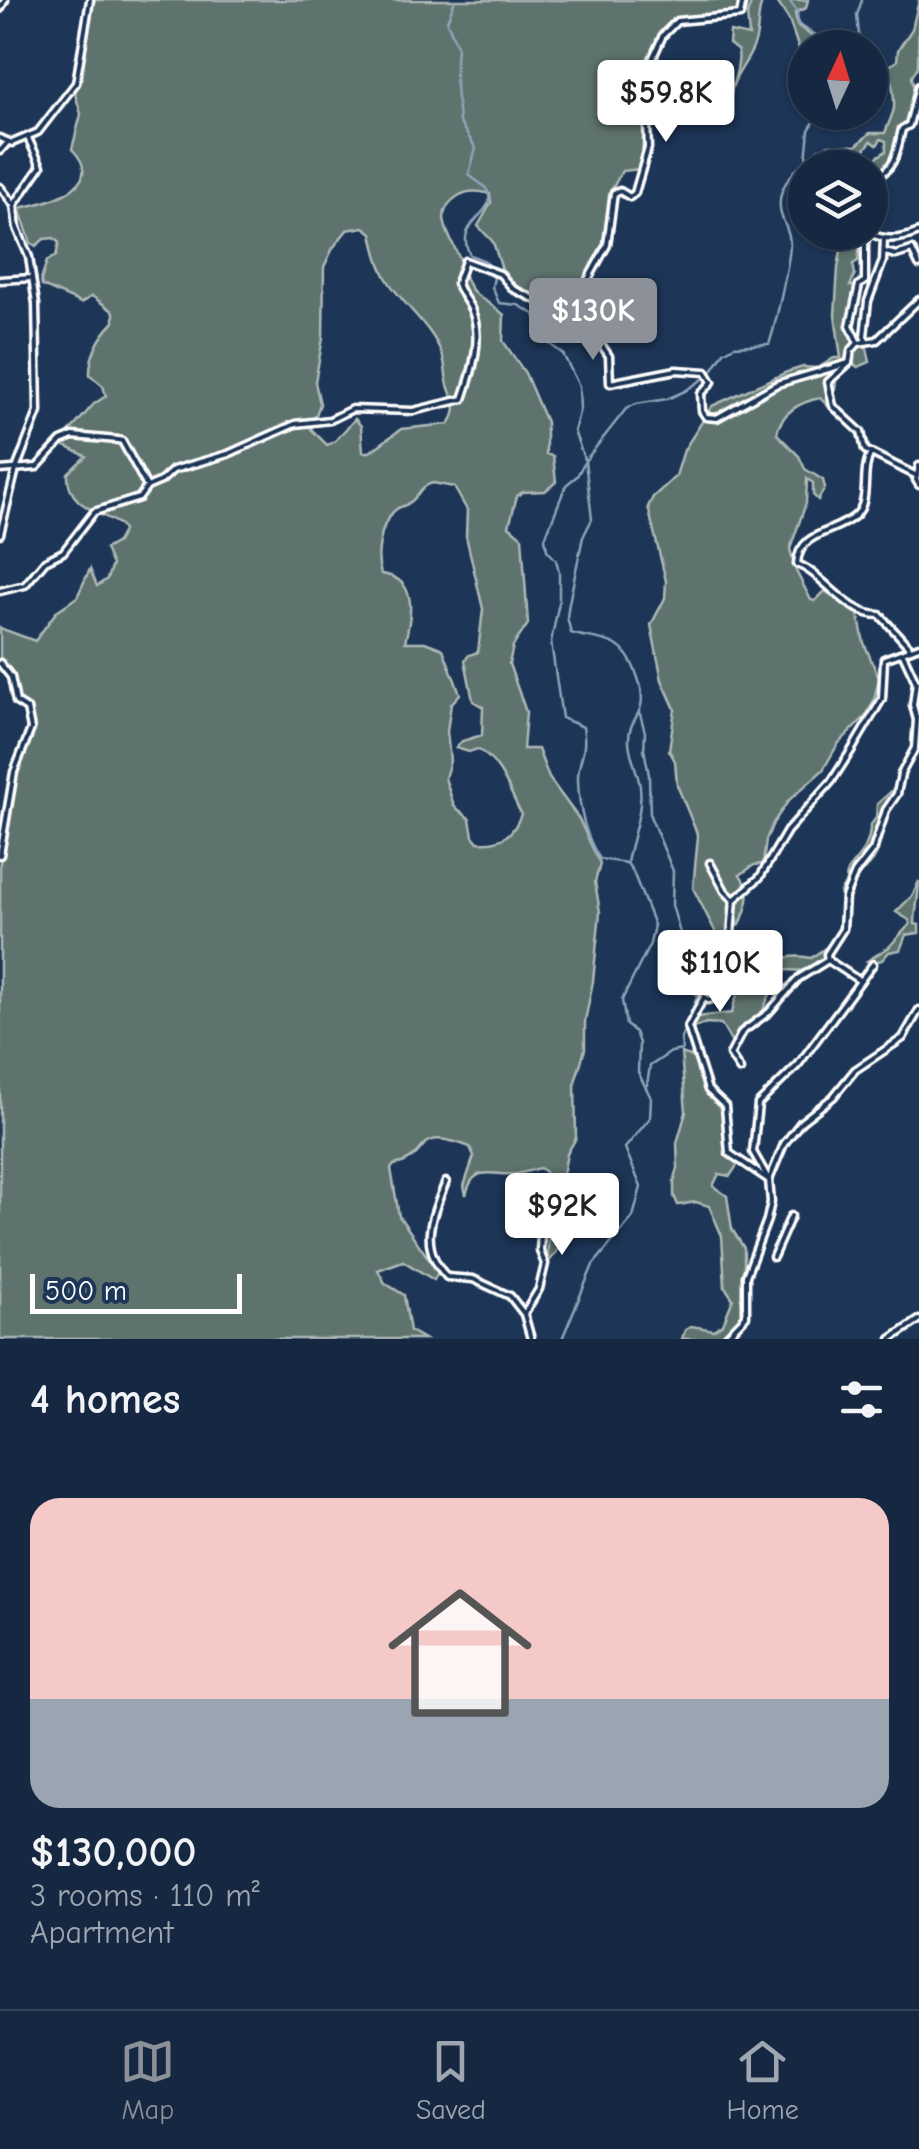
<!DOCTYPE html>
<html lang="en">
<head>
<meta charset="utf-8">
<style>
  :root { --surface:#162841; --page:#23344c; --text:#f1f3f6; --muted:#9ea6b1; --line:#35445a; --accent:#8c9099 }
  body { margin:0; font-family:"Comic Neue",sans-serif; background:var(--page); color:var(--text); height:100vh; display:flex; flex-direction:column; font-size:38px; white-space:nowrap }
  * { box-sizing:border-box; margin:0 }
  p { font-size:32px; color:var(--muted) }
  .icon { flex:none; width:55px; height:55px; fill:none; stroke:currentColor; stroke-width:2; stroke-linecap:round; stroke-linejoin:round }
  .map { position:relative; height:1339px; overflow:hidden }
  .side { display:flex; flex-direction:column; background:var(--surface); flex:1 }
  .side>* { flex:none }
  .needle { width:65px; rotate:4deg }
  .buttons { position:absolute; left:788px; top:30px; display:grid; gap:20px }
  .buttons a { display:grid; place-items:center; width:100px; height:100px; border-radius:50%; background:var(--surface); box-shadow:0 2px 8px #0004,0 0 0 2px var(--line); font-size:50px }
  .scale { position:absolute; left:30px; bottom:25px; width:212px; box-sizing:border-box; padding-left:10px; border:5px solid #fff; border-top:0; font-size:28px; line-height:35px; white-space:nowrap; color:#fff; -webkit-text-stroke:8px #1d3557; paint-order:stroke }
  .price { position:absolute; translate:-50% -85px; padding:0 22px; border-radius:10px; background:#fff; color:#222; font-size:32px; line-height:65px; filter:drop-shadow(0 2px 5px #0008) }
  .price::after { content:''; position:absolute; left:50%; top:60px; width:30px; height:22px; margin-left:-15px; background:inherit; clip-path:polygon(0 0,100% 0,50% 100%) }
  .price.current { background:var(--accent); color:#fff }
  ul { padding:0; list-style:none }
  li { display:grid; align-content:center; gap:20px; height:530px; padding:0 30px }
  li span { display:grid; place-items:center; height:310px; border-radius:30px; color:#555 }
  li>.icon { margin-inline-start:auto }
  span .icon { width:180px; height:180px; fill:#fffc; stroke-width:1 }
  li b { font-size:42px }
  h2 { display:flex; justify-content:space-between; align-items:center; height:120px; padding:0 30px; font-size:42px }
  .tab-bar { display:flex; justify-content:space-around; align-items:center; height:140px; border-top:2px solid var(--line); background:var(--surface); font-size:28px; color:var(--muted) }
  .tab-bar a { display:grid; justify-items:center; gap:5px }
  .tab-bar .current { color:var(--accent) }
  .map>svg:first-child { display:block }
  .green { fill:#5e736e; stroke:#aeb9b6; stroke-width:2.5; fill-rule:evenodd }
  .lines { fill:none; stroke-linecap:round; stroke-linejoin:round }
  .stream { stroke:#8fa4b9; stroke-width:2.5 }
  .minor-casing { stroke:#fff; stroke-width:11 }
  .minor { stroke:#1d3557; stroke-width:4 }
</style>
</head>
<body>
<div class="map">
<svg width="919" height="1339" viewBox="0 0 919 1339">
  <rect width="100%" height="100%" fill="#1d3557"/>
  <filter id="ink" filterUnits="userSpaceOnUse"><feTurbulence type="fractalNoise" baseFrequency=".01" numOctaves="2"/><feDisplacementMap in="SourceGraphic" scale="20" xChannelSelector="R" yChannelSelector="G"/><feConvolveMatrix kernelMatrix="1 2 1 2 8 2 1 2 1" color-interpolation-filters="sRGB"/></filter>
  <g filter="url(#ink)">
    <!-- green -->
    <g class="green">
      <path d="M91,0h650l-4,13c-19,7 -36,0 -55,4 -11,3 -16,12 -23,21 -28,40 -9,85 -19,131l-18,2 -13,24 -7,59 -38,62 -59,-37 -12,-37 -15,-16 13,-23 -1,-9c-10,-3 -21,-4 -30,1 -32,18 -7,44 1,67 4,10 4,21 12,29 8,9 22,15 31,24l-1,26 22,32 21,49v32l7,2 3,26 -11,9 -22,1 -6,4 -8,30 13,11 6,87 -15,22 -4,18 17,48 -3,37h15l11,29 30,41 21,45 -5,18 5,30 -7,69 -8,40v28l-10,33 1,56 -9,16 -4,20 4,65 -20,25 3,-50 -5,-42 -5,-4c-8,2 -17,5 -25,6 -22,3 -41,-12 -49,21l-2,-9 10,-30 -4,-9c-59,-23 -37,11 -76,18l-3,4 8,47 39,56 -4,8 -31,-19 -25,9 7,13 19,12 6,36 14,8h-424v-478l17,-92 15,-41 -2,-18 -12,-12 -4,-21 -14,-20v-29l35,13 22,-30 20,-14 13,-28 7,17 10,-7 5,-14 -7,-16 12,-7 6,-11 -3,-6c-21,-14 -54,-19 -52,-52l18,-17 -21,-10v-9l29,-33 12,-8 -3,-10 -13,-11c-1,-20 10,-39 24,-53v-10l-22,-16 -11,7 -39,-17 -1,-6 6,-19 9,-5 3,-13 -5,-5 -10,1 -8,7 -5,-3 -12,-35c27,-5 90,-21 53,-59l9,-35 -6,-20zM364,227l8,6c3,16 7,32 15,46 16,27 45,46 56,78 3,10 2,21 6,31 5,15 10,21 0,36l-48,5 -31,23h-7l-2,-26 -6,-7 -21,23 -7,3 -16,-16 9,-25 -5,-22 8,-44 1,-71 9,-19 14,-18zM433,483l21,4 13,23 -1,26 17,73 -5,43 -9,3 -4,5 8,41 10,6 -1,28 -20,6 -6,7 13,4 8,-3c24,13 32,41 44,65 -8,22 -20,30 -43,28l-5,-6 -3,-17 -16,-13 -9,-28 5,-17 -3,-30 4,-27 9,-10 -17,-45 -18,-7h-20c7,-28 13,-64 -24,-68 -6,-17 -1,-50 13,-63 8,-7 7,-2 15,-8 11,-7 10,-17 24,-20z"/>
      <path d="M752,0h11c-6,13 -4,25 -7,39 -5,24 -29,39 -25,66l-4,3c3,-19 14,-41 11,-57l-9,-7 1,-12 19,4 -2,-21z"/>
      <polygon points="776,0 808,0 806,8 795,13 797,25 813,37 814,47 805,48 805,67 789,20"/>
      <path d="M919,0l-1,66 -6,11 2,14 -7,30 -8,12 -4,24 -13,17 -12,7v-13l-8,-1 24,-16v-10l-5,-2 -4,6 -6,-4 -10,14 -34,-4 -5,5 -1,11 -8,1 5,-19 11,-4 27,1 14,-13h15c2,-7 8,-18 9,-25 1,-6 -3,-36 -5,-42l8,-5 1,-11 14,-21z"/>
      <path d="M844,233h23l-7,8 -2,20 -5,3 2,10 -5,12h7c-4,22 -15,50 10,62l3,14 -12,5 -9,-5 -10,5c-6,15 0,26 -11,39l-8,-8c-20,4 -40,15 -43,36l22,22 6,13 18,11 2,8 -7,12 -5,-5v-12l-6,-4 -1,24 -16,46 6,22 15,29 4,1 10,-10 33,22 6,30 15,35 -5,22 -8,16 -28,28 -15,26 -34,30 -16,23 -7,17 -3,24 -9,1 -14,10c15,17 7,31 0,50l-9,1c-1,18 -16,65 -31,71l-6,-10 12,-5 -1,-17 12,-14 1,-14 -25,-49 5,-52 -21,-51 -2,-24 -6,-11 6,-41 -13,-29 -11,-55 14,-27 1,-17 -18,-74 5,-10 23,-21 8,-26 28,-44 75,-34 16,-5 15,1 16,-10h7l-6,-43 3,-47z"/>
      <path d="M896,787l5,6 -21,31 3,2c-3,21 -5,38 -25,47l-8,24 -6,5 -4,-10 6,-10 1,-11c12,-16 23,-24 23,-45l6,-8 1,-14z"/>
      <path d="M919,881c0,15 -4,29 -4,43l4,1v8l-13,2 -6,15 -11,2 -7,8 -10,3 -5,-2 22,-14 21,-23 -1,-4 -13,-8 17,-17z"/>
      <path d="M832,943l-7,17 -17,11 -22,-1 -18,28 -7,18 -17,10 -11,19 -12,-21 -15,-1 -15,6 6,-12 35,-4c6,-29 9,-29 33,-44 18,-11 24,-15 46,-11z"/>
      <polygon points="681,1053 696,1058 707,1090 724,1107 728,1154 738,1164 730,1176 719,1174 713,1186 727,1196 732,1229 744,1248 744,1296 741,1298 745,1309 740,1320 720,1339 715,1336 712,1339 682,1339 685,1330 692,1326 713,1330 723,1324 733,1299 725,1287 722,1236 709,1206 696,1202 678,1205 674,1196 674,1182 678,1168 677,1143 686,1112"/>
    </g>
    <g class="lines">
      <!-- stream -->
      <g class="stream">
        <path d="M455,0l-8,21 10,25 -2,29 4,47 17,26 -7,26c5,7 14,9 18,16 13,24 -35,30 -17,65l15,6 10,11 -3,15 7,16 19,2 16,9 8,24 21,16 16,32 1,23 -6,22 11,30 -8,15 -11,9 -21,53 2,12 9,10 3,11v31l-8,40 11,76 21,9c5,27 -6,33 -5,54 1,27 7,55 22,78l26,4"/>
        <polyline points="789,0 797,11 798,24 819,37 817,48"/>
        <polyline points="854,48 860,44 857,15 862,0"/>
        <polyline points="640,714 645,732 644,749 649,775 650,816 673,871 672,905 680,933 676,955 697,997 681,1038 682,1050 671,1052 650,1066 647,1085"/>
        <path d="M562,1339l31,-74 40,-48 8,-30 -16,-39 25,-30 1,-20 -13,-26 1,-29 -4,-11 -9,-7 -4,-25 28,-56 4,-19 -21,-53 -6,-9c4,-25 16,-50 13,-76 -2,-15 -10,-30 -11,-45 -1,-18 8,-22 12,-36 4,-17 -9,-52 -25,-61 -14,-8 -31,-7 -45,-12l-4,-16 2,-14 14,-66 9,-18 -7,-58 41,-52 10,-5 31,-5 18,-8 24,-16 15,-23 10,-6 35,-2c6,-16 21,-85 21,-100 0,-11 -6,-20 -9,-30 -6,-24 10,-40 25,-54l3,-30 11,-18"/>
      </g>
      <!-- minor casing -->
      <g class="minor-casing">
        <g id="minor">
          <polyline points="0,9 5,0"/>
          <polyline points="0,138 12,143 38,132 76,83 90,0"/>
          <polyline points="0,151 8,142"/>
          <polyline points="0,187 14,205"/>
          <path d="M870,233c16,9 33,6 49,-1"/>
          <polyline points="885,252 896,255 912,250 919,265"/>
          <polyline points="0,280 32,278"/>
          <polyline points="575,335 569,314 607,245 614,193 620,191 630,197 635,193 648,148 645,75 663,35 677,21 740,15 743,0"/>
          <polyline points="866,341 864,336 868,301 883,261 884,238"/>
          <polyline points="858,343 877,340 919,300"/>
          <path d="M871,453c-11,19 0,47 -15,62 -20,19 -57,15 -59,49 27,10 49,51 83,51l31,34"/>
          <polyline points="919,466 916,480 919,485"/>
          <polyline points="0,470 37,467 61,441 73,436 118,440 122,441 146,485"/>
          <path d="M917,476l-52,-26 -4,-18 -28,-26 -5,-24 21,-19 2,-12 7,-8 -8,-17 9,-41 6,-4v-38l13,-34c-7,-12 -8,-18 -3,-31 21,-10 22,-28 27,-49l7,-4 10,-39"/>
          <polyline points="0,534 16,469 38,412 36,304 29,257 17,228 14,205 41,166 28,138"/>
          <path d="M0,591l25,-6 20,-24 18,-9 31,-40 45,-14 8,-11 14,-6 12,-11 55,-16 67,-30 35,-4 22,-11 61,2 50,-12c9,-26 20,-60 9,-88 -4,-10 -12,-17 -15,-28l8,-22 35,13 13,15 34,16 11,8 14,21 25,4 12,18 1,27 66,-13 30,2 6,10 -11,12 1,17 4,6 11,1 60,-34 72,-21"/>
          <polyline points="0,663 11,677 16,702 27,709 31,729 14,772 0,855"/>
          <polyline points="710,863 725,891 734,900 730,946 713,989 721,997 708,1000 704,997 688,1027 708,1090 725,1106 729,1153 769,1180"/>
          <polyline points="734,900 760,877 787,831 831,782 851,751 882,699 884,659 919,646"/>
          <polyline points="860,981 828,960 827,954 843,929 845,897 855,873 873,850 886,810 897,794 901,774 915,748 917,720 913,705 916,682 903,654"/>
          <polyline points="740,1070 730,1055 742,1032 769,1012 799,978 828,960"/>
          <polyline points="769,1180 753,1152 758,1104 798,1065 873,964"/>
          <path d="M446,1182c-15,36 -28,64 1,95l26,2 37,17 14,18"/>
          <polyline points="528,1184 533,1213 541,1234 540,1251 545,1264 539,1289 524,1314 531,1339"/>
          <polyline points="773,1257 791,1216"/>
          <polyline points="724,1339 746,1316 746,1276 767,1220 771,1202 769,1180 784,1144 801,1122 833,1097 855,1070 903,1038 919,1010"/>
          <polyline points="891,1339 919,1320"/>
        </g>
      </g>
      <!-- minor -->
      <use href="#minor" class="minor"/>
    </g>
  </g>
</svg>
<div class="buttons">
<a><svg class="needle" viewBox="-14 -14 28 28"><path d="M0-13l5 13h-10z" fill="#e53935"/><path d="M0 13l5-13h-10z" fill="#9ea6b1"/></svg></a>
<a><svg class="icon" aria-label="layers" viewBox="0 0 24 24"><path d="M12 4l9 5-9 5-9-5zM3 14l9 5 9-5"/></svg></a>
</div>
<div class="scale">500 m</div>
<b class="price" style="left:666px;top:145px">$59.8K</b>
<b class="price current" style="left:593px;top:363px">$130K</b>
<b class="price" style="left:720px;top:1015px">$110K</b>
<b class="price" style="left:562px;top:1258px">$92K</b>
</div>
<section class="side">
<h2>4 homes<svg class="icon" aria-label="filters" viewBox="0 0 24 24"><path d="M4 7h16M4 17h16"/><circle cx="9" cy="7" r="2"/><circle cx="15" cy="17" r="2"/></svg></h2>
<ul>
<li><span style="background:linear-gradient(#f6c9c9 65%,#9aa5b1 0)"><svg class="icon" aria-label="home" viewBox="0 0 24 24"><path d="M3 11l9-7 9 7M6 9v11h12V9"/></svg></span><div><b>$130,000</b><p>3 rooms · 110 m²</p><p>Apartment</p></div></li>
</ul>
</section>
<nav class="tab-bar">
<a class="current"><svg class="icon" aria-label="map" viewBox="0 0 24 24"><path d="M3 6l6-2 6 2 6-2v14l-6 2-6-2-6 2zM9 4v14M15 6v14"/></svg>Map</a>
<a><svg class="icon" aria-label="saved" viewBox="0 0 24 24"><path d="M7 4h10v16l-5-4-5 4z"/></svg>Saved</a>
<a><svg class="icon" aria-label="home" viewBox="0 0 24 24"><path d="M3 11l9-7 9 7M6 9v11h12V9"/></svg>Home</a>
</nav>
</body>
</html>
